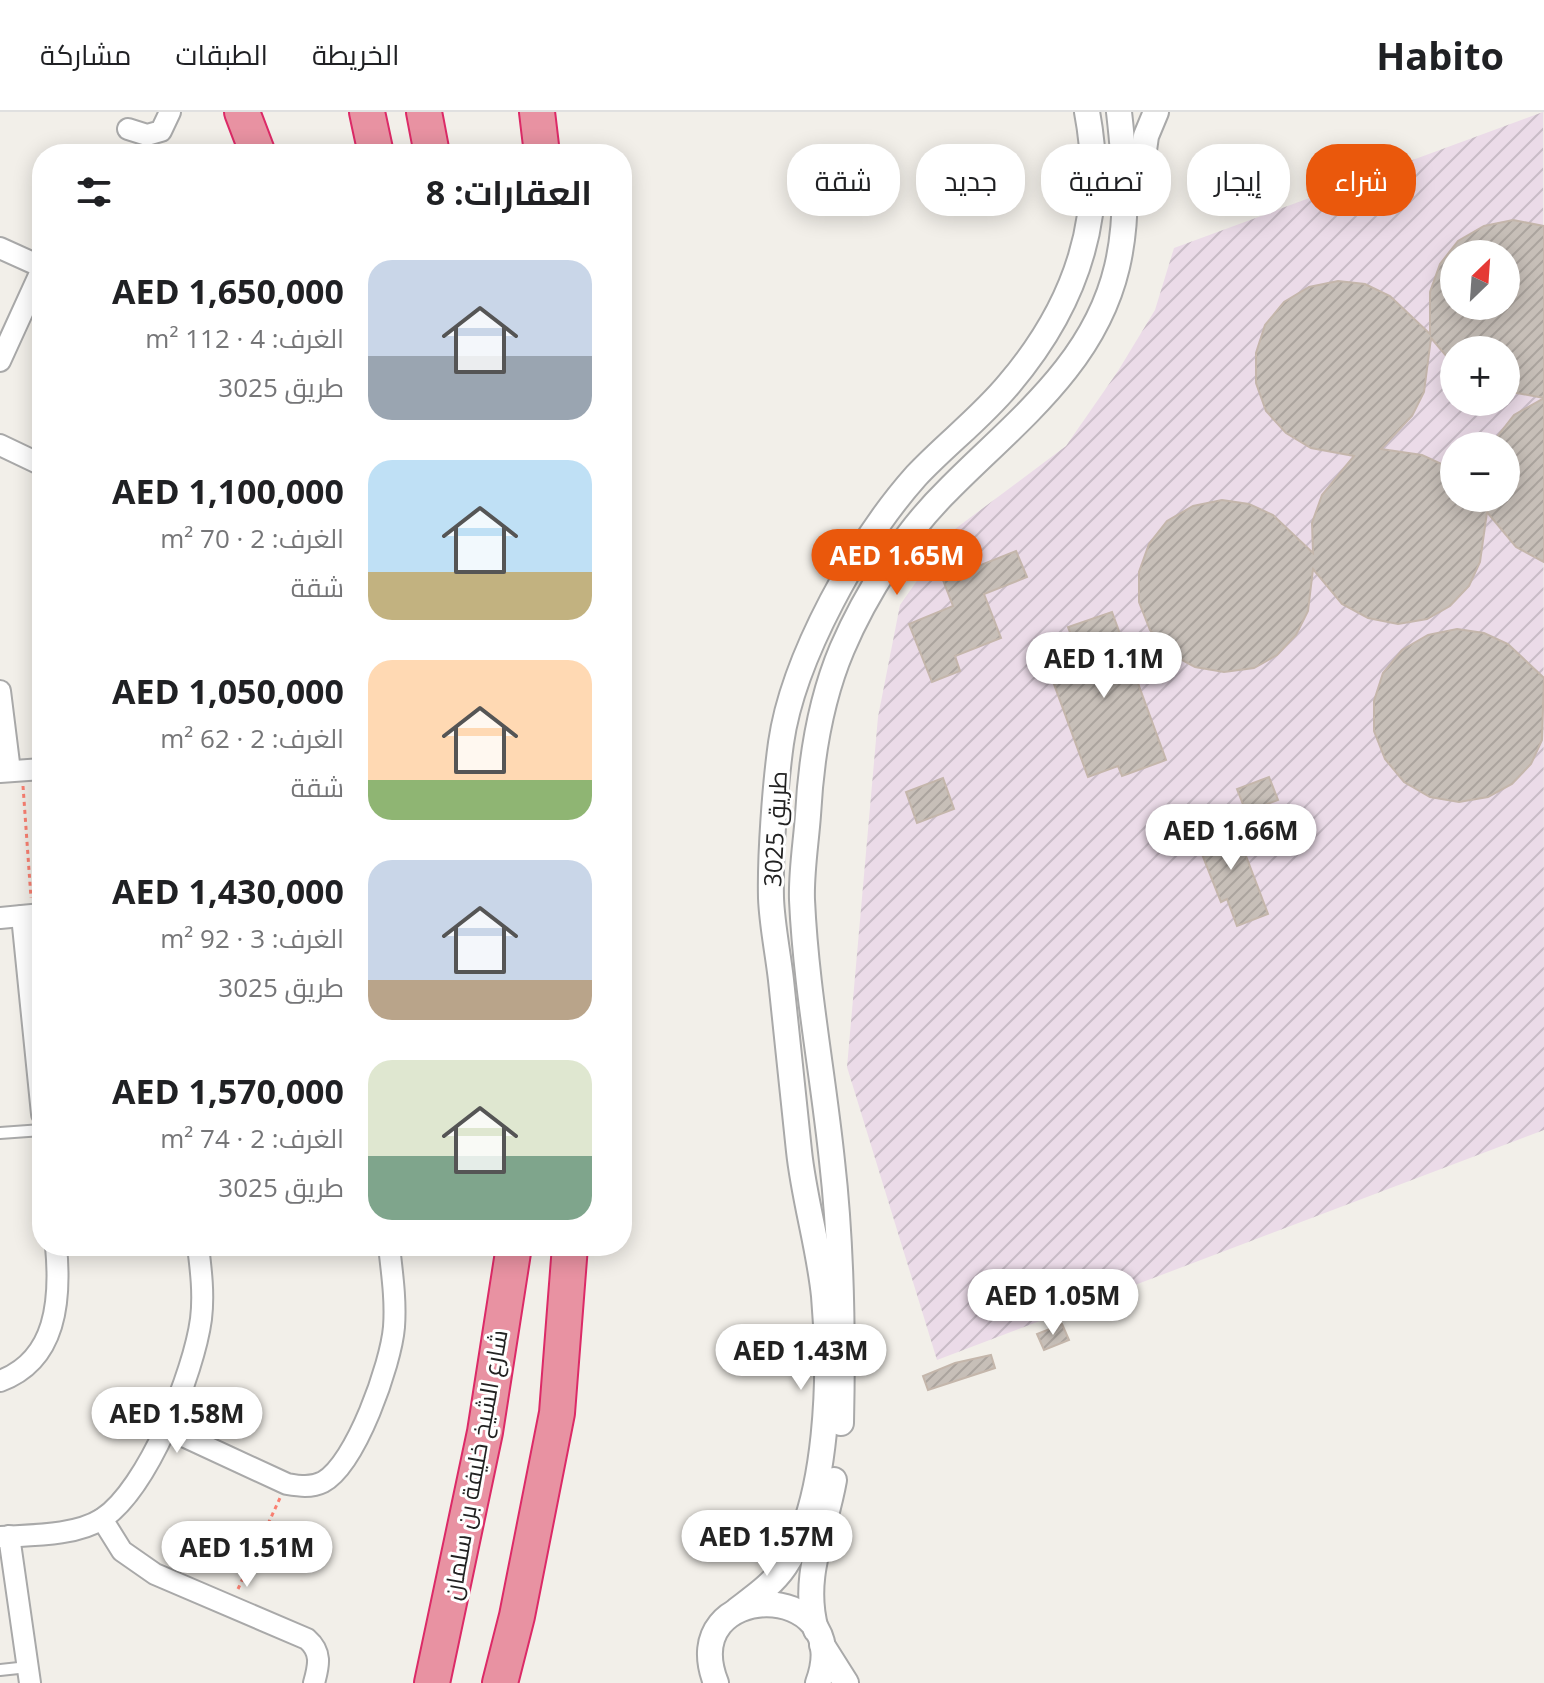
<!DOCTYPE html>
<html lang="ar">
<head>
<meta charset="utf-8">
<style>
  :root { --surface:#fff; --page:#f2f2f2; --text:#202124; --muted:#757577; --line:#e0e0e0; --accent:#ea580c }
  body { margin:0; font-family:"Open Sans",Cairo,sans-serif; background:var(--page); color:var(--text); direction:rtl; height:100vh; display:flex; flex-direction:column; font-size:30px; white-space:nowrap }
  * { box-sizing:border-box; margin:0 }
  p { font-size:26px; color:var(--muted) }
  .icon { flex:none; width:44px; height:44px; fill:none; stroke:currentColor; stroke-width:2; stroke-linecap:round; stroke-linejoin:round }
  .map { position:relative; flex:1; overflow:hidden; direction:ltr }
  .details { position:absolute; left:32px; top:32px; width:600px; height:1112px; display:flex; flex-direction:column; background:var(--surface); border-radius:32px; box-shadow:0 4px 20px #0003; direction:rtl }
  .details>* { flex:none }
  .banner { position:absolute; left:656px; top:32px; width:760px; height:72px; direction:rtl; display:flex; gap:16px }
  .needle { width:52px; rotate:25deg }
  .controls { position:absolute; left:1440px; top:128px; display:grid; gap:16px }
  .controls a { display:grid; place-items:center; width:80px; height:80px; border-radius:50%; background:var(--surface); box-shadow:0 4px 20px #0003; font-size:40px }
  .price { position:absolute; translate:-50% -68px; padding:0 18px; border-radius:28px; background:#fff; color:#222; font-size:26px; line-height:52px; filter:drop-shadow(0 2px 4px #0008) }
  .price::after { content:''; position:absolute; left:50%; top:48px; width:24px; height:18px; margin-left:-12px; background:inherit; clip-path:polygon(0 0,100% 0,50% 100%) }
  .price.on { background:var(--accent); color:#fff }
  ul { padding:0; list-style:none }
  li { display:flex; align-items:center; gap:24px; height:200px; padding:0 40px }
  li span { display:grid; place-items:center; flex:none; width:224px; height:160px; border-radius:24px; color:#555 }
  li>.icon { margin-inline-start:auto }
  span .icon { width:96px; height:96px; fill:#fffc; stroke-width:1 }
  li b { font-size:34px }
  h2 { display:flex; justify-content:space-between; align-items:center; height:96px; padding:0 40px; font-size:34px }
  .chip { padding:0 28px; border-radius:32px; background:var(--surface); box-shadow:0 4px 20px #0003; font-size:28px; line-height:72px }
  .chip.on { background:var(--accent); color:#fff }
  header { display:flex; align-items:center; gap:48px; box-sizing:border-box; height:112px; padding:0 40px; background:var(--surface); border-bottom:2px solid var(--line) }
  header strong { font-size:38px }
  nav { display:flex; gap:44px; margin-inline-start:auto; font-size:28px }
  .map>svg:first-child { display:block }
  .industrial { fill:url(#industrial-furrows); fill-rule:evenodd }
  .building { fill:url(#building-hatch); stroke:#c4b6ab; stroke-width:2; fill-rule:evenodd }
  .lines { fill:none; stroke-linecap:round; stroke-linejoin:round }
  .service-casing { stroke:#a9a9a9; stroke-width:14 }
  .minor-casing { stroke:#a9a9a9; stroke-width:24 }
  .tertiary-casing { stroke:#a9a9a9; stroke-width:28 }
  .motorway-casing { stroke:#dc2a67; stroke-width:38 }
  .path { stroke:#fa8072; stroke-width:3; stroke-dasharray:4 4; stroke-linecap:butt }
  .service { stroke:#fff; stroke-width:10 }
  .minor { stroke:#fff; stroke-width:20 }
  .tertiary { stroke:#fff; stroke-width:24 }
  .motorway { stroke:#e892a2; stroke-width:34 }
  .labels { text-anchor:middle; stroke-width:6; stroke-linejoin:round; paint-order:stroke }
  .street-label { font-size:24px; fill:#222; stroke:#fff }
</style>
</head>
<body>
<header>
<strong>Habito</strong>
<nav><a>الخريطة</a><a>الطبقات</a><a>مشاركة</a></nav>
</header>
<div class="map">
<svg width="1544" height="1571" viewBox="0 0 1544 1571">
  <defs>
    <pattern id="industrial-furrows" width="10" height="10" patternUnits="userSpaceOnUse" patternTransform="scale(2)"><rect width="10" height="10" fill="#ebdbe8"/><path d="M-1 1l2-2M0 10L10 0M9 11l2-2" fill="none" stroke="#c9bcc7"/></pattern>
    <pattern id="building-hatch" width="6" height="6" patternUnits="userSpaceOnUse" patternTransform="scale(2)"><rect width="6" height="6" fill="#c7bfb8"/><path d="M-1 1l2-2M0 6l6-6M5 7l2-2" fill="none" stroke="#aba49e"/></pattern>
  </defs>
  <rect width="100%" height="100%" fill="#f2efe9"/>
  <!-- industrial -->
  <path class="industrial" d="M1543,0l1,1018 -607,230 -90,-293 31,-350 22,-112 51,-73 115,-86 52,-75 37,-61 19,-62zM1454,142h52v52h-52zM1454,238h52v52h-52zM1454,334h52v52h-52z"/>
  <!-- building -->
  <g class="building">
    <path d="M1513,108l31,6v336l-28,-15 -29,-35 -7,50 -11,24 -19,20 -23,13 -29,5 -30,-6 -26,-14 -29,-35 -5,42 -12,24 -19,20 -23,13 -30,4 -29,-5 -26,-14 -19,-23 -11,-28v-30l10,-28 18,-23 26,-15 29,-6 27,4 24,11 40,38 -1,-30 10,-28 32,-39 -43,-8 -25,-15 -20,-22 -10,-28v-30l9,-28 19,-23 25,-15 29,-6 27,3 25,12 40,38v-42l10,-28 18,-23 26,-15zM1454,142h52v52h-52zM1431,226l23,27v-15h52v41l38,7 -30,17 -24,31h16v52h-52v-24l-8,-8 -24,-11 -41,-6 31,-33 12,-24z"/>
    <polygon points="1016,439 1027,465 984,482 1001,526 955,544 960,559 932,570 909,512 953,494 943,468"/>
    <polygon points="1112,500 1166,648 1122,664 1118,654 1088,665 1043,542 1074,531 1068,515"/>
    <polygon points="1457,517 1484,521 1508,532 1544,566 1542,628 1531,652 1512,672 1488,685 1459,690 1430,685 1404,670 1385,647 1374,619 1374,589 1383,561 1402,538 1428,523"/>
    <polygon points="1269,665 1278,688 1246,700 1237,677"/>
    <polygon points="943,666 954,697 917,711 906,680"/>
    <polygon points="1232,707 1268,802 1237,814 1227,787 1221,790 1194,722"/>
    <polygon points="1062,1212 1069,1228 1044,1238 1037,1222"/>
    <polygon points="991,1243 995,1256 928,1278 923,1264 955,1251"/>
  </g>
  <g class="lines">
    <!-- service casing -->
    <g class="service-casing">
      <g id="service">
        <polyline points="0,1021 42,1018"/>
        <polyline points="0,1558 28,1555"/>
      </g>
    </g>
    <!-- minor casing -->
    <g class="minor-casing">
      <g id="minor">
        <polyline points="128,17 147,23 161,19 170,0"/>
        <polyline points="0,136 42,155"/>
        <polyline points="0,249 42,157"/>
        <polyline points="0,333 42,353"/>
        <polyline points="0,579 10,659"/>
        <polyline points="0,660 42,657"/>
        <polyline points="22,804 42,1002"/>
        <polyline points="0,806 42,802"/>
        <path d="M0,1269c57,-21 61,-82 56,-135"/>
        <path d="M166,1316l121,56c12,2 24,4 36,-2 33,-18 68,-118 71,-155 2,-27 -2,-54 -5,-81"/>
        <path d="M102,1407l20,32 33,23 152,65c15,13 12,26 7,44"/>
        <polyline points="9,1424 30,1571"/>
        <path d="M0,1425c31,-2 75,-1 102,-18 46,-30 92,-147 99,-200 3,-24 0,-49 -3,-73"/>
      </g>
    </g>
    <!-- tertiary casing -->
    <g class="tertiary-casing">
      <g id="tertiary">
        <polyline points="1137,88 1146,24 1156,0"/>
        <path d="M841,1311c2,-87 1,-175 -9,-262 -9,-87 -26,-173 -30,-261 -1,-28 4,-57 6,-85 3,-56 12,-114 34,-166 24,-56 63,-117 106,-159 66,-67 146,-125 169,-223 12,-51 8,-103 2,-155"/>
        <path d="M737,1498c17,-13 35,-25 48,-44 44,-64 46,-195 39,-270 -5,-49 -20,-97 -25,-145 -6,-57 -12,-114 -18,-171 -3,-27 -9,-55 -10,-82 -1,-42 4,-112 10,-155 12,-85 78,-203 135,-267 30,-32 65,-58 93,-92 67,-79 98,-168 78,-272"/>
        <path d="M816,1518c-15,-54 9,-98 18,-150"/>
        <polyline points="822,1533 846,1571"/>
        <path d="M716,1571c-41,-104 141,-106 102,0"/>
      </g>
    </g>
    <!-- motorway casing -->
    <g class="motorway-casing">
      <g id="motorway">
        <polyline points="242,0 258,42"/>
        <polyline points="367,0 376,42"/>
        <polyline points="424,0 432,42"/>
        <polyline points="537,0 542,42"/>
        <polyline points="432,1571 485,1320 514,1134"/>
        <polyline points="500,1571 517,1504 557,1301 570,1134"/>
      </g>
    </g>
    <!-- path -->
    <g class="path">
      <polyline points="23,674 31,786"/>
      <polyline points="238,1477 280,1386"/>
    </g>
    <!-- service -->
    <use href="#service" class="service"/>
    <!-- minor -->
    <use href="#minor" class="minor"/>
    <!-- tertiary -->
    <use href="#tertiary" class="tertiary"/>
    <!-- motorway -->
    <use href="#motorway" class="motorway"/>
  </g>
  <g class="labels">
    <!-- street labels -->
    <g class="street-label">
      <text transform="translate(776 717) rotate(-87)" y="8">طريق 3025</text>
      <text transform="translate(476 1353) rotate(-80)" y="8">شارع الشيخ خليفة بن سلمان</text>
    </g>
  </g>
</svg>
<div class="controls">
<a><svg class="needle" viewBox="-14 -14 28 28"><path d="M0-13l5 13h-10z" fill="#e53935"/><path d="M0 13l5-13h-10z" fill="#757577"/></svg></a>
<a>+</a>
<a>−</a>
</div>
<b class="price on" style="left:897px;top:485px">AED 1.65M</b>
<b class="price" style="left:1104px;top:588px">AED 1.1M</b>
<b class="price" style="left:1231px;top:760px">AED 1.66M</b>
<b class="price" style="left:1053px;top:1225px">AED 1.05M</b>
<b class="price" style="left:801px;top:1280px">AED 1.43M</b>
<b class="price" style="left:177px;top:1343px">AED 1.58M</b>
<b class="price" style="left:767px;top:1466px">AED 1.57M</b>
<b class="price" style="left:247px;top:1477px">AED 1.51M</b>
<div class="banner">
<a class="chip on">شراء</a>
<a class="chip">إيجار</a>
<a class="chip">تصفية</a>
<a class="chip">جديد</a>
<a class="chip">شقة</a>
</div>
<section class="details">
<h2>العقارات: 8<svg class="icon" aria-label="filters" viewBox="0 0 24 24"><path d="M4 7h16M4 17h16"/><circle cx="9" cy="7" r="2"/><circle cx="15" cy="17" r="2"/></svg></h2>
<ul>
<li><span style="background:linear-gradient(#c9d6e8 60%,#9aa5b1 0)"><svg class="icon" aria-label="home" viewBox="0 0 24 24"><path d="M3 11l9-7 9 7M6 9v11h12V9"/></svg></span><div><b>AED 1,650,000</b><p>الغرف: 4 · 112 m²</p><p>طريق 3025</p></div></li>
<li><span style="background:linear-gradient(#bfe0f5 70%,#c2b280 0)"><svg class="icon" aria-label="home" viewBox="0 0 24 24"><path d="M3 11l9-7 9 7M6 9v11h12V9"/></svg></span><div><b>AED 1,100,000</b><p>الغرف: 2 · 70 m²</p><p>شقة</p></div></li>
<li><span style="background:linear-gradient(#ffd9b3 75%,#8fb573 0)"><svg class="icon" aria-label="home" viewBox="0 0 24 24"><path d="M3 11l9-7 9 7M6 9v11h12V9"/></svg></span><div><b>AED 1,050,000</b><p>الغرف: 2 · 62 m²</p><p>شقة</p></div></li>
<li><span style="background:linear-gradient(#c9d6e8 75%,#b9a48a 0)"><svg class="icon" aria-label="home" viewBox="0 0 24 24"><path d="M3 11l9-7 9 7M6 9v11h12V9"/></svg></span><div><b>AED 1,430,000</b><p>الغرف: 3 · 92 m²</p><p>طريق 3025</p></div></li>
<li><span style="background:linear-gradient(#dfe7d0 60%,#7fa58c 0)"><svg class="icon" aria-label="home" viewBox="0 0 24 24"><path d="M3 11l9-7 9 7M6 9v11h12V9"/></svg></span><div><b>AED 1,570,000</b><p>الغرف: 2 · 74 m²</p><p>طريق 3025</p></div></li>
</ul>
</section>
</div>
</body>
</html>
